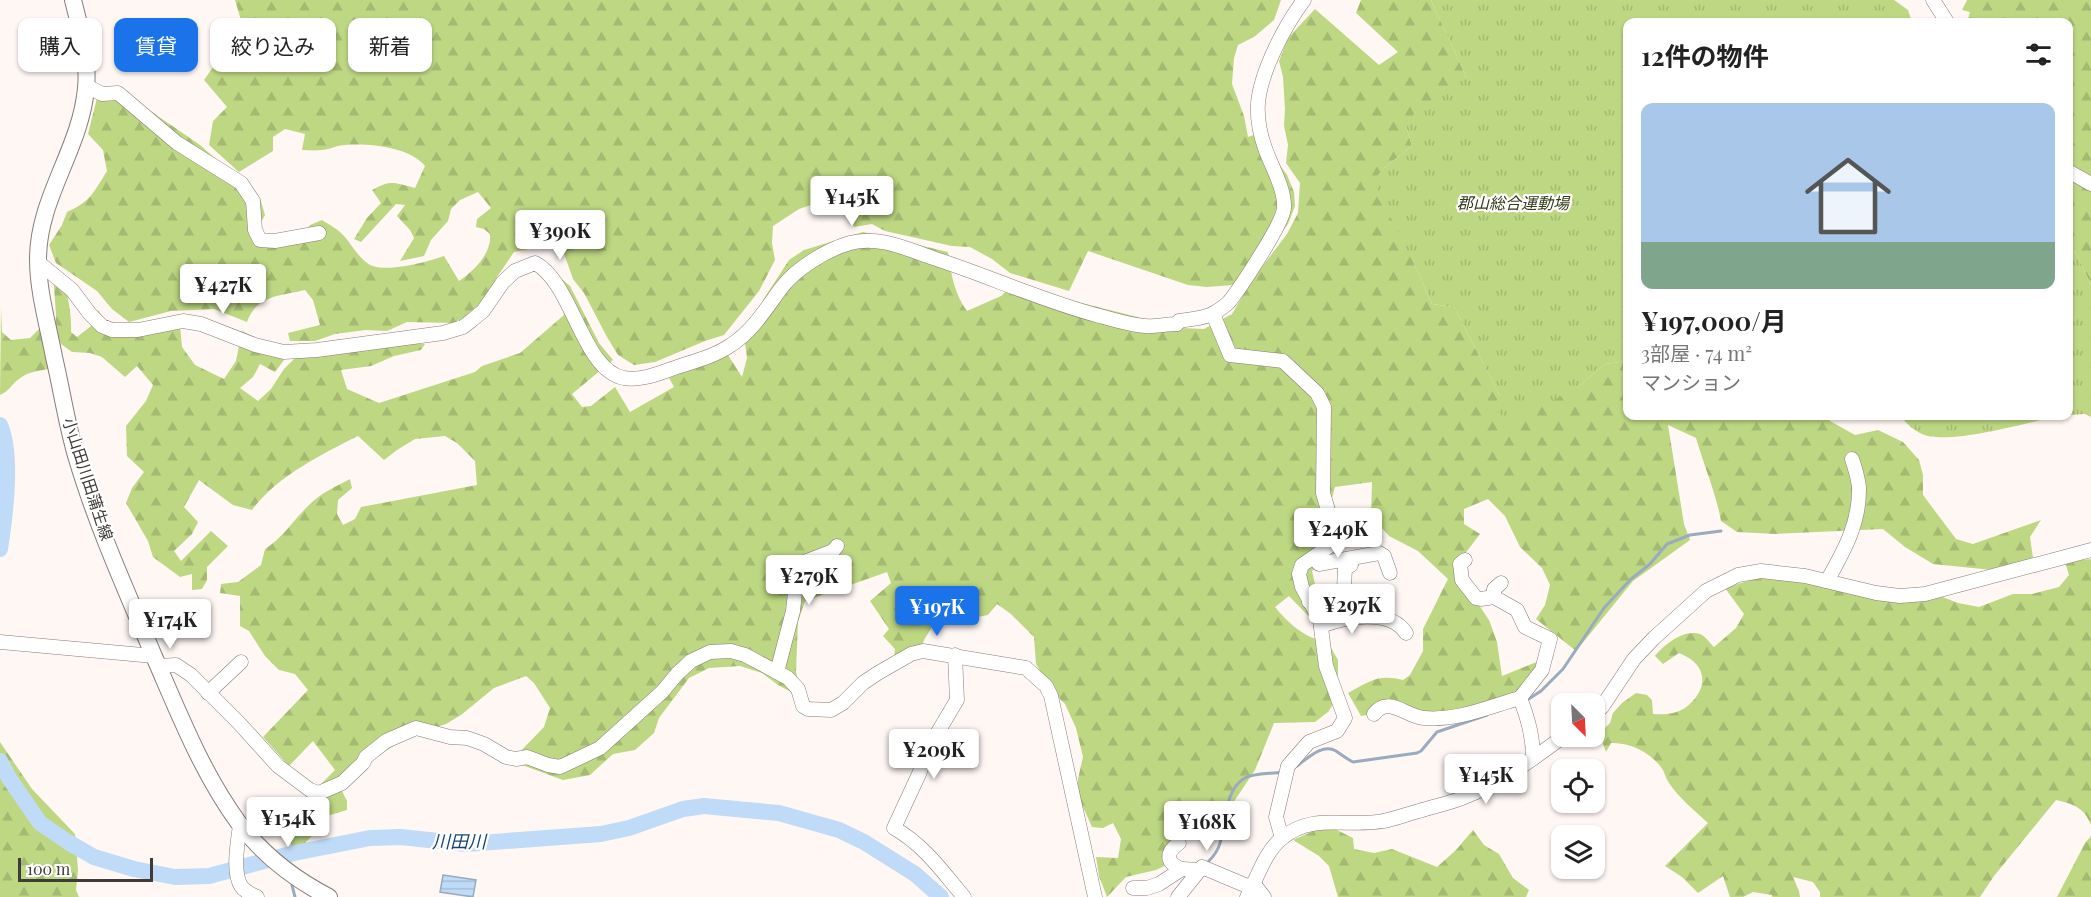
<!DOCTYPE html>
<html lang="ja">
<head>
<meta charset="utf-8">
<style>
  :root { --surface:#fff; --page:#f2f2f2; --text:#222; --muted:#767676; --line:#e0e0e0; --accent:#1a73e8 }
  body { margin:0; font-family:"Playfair Display","Noto Sans JP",serif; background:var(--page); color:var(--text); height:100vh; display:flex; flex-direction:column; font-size:22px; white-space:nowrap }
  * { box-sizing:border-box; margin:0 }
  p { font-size:20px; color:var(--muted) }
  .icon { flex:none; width:33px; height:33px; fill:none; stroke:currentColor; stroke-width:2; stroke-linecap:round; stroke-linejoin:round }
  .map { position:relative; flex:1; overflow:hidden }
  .side { position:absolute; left:1623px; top:18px; width:450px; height:402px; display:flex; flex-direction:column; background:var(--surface); border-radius:12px; box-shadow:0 2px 4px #0004 }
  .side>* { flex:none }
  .banner { position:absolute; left:18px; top:18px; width:570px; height:54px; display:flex; gap:12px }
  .needle { width:39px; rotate:156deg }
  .controls { position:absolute; left:1551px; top:693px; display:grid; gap:12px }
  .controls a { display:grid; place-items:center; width:54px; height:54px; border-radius:12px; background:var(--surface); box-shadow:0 2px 4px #0004; font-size:30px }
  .scale { position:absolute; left:18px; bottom:15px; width:135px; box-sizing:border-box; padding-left:6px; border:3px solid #3f3b39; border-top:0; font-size:16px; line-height:21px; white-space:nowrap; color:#3f3b39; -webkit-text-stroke:4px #fff; paint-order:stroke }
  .price { position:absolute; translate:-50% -51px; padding:0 14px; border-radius:6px; background:#fff; color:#222; font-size:20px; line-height:39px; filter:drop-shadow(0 2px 3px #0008) }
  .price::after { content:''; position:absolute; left:50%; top:36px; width:18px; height:14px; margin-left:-9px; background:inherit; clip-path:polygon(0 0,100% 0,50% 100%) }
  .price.selected { background:var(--accent); color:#fff }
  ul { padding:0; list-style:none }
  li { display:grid; align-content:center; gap:12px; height:318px; padding:0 18px }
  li+li { border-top:2px solid var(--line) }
  li span { display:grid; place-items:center; height:186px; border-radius:12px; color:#555 }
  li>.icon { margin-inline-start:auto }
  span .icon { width:108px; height:108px; fill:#fffc; stroke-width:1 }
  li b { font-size:26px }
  h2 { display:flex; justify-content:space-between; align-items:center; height:72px; padding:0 18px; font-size:26px }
  .pill { padding:0 21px; border-radius:12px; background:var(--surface); box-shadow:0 2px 4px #0004; font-size:21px; line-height:54px }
  .pill.selected { background:var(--accent); color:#fff }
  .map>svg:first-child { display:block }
  .forest { fill:url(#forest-firs) }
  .park { fill:url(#park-tufts) }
  .water { fill:url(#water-rules); stroke:#99abbe; stroke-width:1.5 }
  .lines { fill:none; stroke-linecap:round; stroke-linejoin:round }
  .stream { stroke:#99abbe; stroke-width:3 }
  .river { stroke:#c0dbf7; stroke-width:16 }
  .minor-casing { stroke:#867d79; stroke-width:15 }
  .major-casing { stroke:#867d79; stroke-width:18 }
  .minor { stroke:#fff; stroke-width:14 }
  .major { stroke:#fff; stroke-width:16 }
  .labels { text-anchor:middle; stroke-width:4.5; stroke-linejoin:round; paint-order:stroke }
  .park-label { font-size:16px; font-style:italic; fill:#313c16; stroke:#fff }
  .street-label { font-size:16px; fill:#3f3b39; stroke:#fff }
  .water-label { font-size:18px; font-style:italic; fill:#144570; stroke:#fff }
</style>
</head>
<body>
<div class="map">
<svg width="2091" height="897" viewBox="0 0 2091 897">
  <defs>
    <pattern id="forest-firs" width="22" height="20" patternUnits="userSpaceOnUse" patternTransform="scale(1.5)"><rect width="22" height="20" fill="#bdd782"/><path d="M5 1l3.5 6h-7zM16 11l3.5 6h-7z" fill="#a4b971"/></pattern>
    <pattern id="park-tufts" width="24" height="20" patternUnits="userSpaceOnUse" patternTransform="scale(1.5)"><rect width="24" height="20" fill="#bdd782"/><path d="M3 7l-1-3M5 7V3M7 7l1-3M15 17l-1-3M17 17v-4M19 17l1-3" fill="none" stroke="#a4b971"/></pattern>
    <pattern id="water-rules" width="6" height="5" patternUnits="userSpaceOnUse" patternTransform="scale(1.5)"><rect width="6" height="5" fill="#c0dbf7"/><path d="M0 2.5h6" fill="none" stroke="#a6bdd4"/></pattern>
  </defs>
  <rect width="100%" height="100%" fill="#fff7f3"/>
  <!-- forest -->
  <g class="forest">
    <path d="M235,0h1046l-7,20 -20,17 -16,8 -4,13 -2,26 12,32 4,21 9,-3 30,41 7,17 1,14 -7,18 -48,67 -7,-6 -26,2 -19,-2 -100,-34 -19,40 -59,-18 -18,-14 -22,-12 -18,-1 -67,-15 -13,-7 -18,3 -9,-16 4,-5 24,-11 -4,-14 -9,-5 -34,1 6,21 -33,11 -26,17 -1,17 3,17 -16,31 -35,44 -19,6 -50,21 -21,3 -16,-10 -11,-18 -23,-44 -11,-14 -11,-31 -15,-3 -33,7 -17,25 -12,21 -16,16 -15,9 -47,-1 -20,9 -21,-1 -31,4 -20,7h-25l-2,-8 32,-8 -7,-25 -8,-10c-24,6 -49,5 -58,32l-33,-13 -43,2 -42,11 -17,-13 -15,-18 -41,-28 -7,-18 13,-20 5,-13c23,-10 27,-20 40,-41l-4,-21 -15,-16 11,-44 26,7 27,15 48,33 60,53 5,17 -9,17 4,8 41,-3 9,-12 12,-5c8,5 17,10 23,17 8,10 14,21 25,28 17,8 57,-3 74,-9l15,25c15,-10 33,-28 31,-47l-6,-5 -8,-2 1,-8 14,-11 -13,-16 -18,8 -9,9 -3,12 -17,19 -7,16 -24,5 14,-23 -4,-8 -13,-14 8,-11 -9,-1 -35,38 -7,-3 13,-21 14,-15 -9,-13c20,-11 23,-7 43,-2l10,-22c-15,-19 -57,-23 -80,-21 -8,0 -16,5 -24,5 -6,1 -13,0 -19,0l3,-16 -20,-5 -12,8v14l-34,21 -30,-27 4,-24 14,-14 -23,-27 9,-13 3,-10 15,-10 11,-13 -2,-17z"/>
    <path d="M1361,0h70l35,76 -60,50 6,20 -28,22 29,93 19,43 22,3 46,89 77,-8 28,-24 22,-3 1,55h198l4,5 25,14 23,-5 25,12 16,18 4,15v20l33,44 17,5 68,-24 -11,17 3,21 -41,12 -59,-6 -28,-17 -22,-18 -108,5 -38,-2 -16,-11c-5,-28 -17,-55 -25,-83l-28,-13 16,99 6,16 -57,41 -57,70 -40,-32 9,-14 5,-20 -8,-17 -22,-21 -15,-31 -17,-17 -24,10v15l16,10 -26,34 35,52 8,22 5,34 52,-21 -8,17 -46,29 -36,18 -27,7 -27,-8 -15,-7 -34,5 -13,-23c22,-12 30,-19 55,-13l7,-5 13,-24v-22l25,-50 -30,-28 -29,-15 -18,-20 1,-34 -37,5 -3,11 15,43 -35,30 6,26 13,15 -1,18 -11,-3 -30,-31 -14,11c12,15 31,33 52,34l11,19v37l-10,15 -13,10 -41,1 -19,47 -30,45 -47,17 -1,19 -4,11 -17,8 -30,7 -19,20 -8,-21 -3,-19 22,1 3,-19 -8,-16 -10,5 -11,-1 -14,-31v-17l5,-22 -7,-29 -11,-24 -14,-14 -15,-26 -2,-27 -23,-23 -14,-10 -9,11 -55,10 -9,15 -5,15 -25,3 1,-9 -12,-13 6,-7 -19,-28 21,-18 -4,-11 -82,29 -7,21 -2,50 6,26 -24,-13 -16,-12 -22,-7 -31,2 -20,10 -30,40 -5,15 -19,17 -22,4 -23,21 -27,5 -52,-19 33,-34 6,-19 -16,-25 -8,-7 -32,12 -33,27 -15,9 -40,13 -60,42 -5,10 6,12v9l-20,6 -6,11 -20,20 -10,-1v-10l5,-16 13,-17 10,-17 16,-16 -22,-29 -24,25 -26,-29 45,-47 -13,-16 -16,-4 -14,-14 -16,-25 -9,-5v-30l-20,-3 1,-9 17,-2 23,-17 4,-16c18,-11 29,-30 44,-44 12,-12 26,-18 41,-26l2,9 -14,12 -1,14 6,11 12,-6 6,-12 116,-22 -2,-24 -18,-18 -12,-7 -30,3 -18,11 -13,10 -26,-24c-36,18 -82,41 -106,74l-19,-5 -34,-25 -15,27 14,15 -6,12 -18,17 7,10 30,-30 17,15 -21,21v13l-5,9 -10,1v-16l-12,3 -27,-20 -5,-16 -22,-38 6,-15 12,-16 -17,-16 -1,-30 20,-25 7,-16 -16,-19 -12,11 -23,-20 -12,-4 -18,-1 -11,-8 -6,-15 1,-14 -3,-43 11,5c3,19 8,36 7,55l6,5 14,-11 7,-16 6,9 22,18 54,-11 2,21 13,18 29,14 12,-18 6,-30 19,10 16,5 7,14 -9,12 -15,-8 -7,13 -13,11 18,13 13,-12 13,-20 12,-12 41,-17 41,-4 25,8h22l-4,6 -27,6 -23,10 -30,4 6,19 32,14 96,-31 7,-6 38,-13 44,-38 -8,-41 14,12 29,57 14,17 -41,34 10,13 9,-1 24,-19 15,25 44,-25 -5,-9 59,-23 14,22 5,-19 -2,-15 18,-43 26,-40 15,-10 59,-18 85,20c3,22 6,41 19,59l34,-15 16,-15 53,19 111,28 23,1 28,-15 20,-34 35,-46 11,-21 2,-30 -14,-20 2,-18 -4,-19 1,-17 -2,-32 -4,-16 9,-23 27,-29 64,56 19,-13 -42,-39z"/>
    <polygon points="1967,0 2091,0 2091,285 2075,251 2069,254 2068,22 1967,22 1970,12 1962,10"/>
    <path d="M1,308l1,24 9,8 19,-2 12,-12 7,34 -1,9c-10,2 -21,3 -29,10 -8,5 -9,12 -19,16z"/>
    <path d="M2091,559v266c-7,-18 -18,-21 -35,-25l-62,76 -14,21h-160v-5l-7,-10 -20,-5 6,14 1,6h-28v-2l-19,-3 -10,5h-13l-7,-21 -25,17 -16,-16 -17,-11 43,-43c-13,-12 -29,-25 -39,-40 -3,-4 -4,-9 -6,-13 -11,-17 -33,-28 -52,-27l-5,9 -7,-18 11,-11 3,-10 9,-10 14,-10 11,2 5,5 1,14c10,1 23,0 32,-6 25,-19 23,-44 -6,-55l-16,11 -8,-8c9,-11 28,-27 45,-22 5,2 10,9 14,13l22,-19 8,-14 -19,-26 36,-11 57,7 58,16 27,1 37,-5 18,7 21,4 34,-13h19l27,-7 10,-12 -4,-13z"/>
    <polygon points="0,742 32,789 75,834 78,870 76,890 79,897 0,897"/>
    <polygon points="1333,828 1353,838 1354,849 1374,853 1392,849 1437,867 1456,850 1473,830 1484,845 1499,854 1513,878 1529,890 1526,897 1338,897 1329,866 1319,856 1293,840 1316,830"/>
    <polygon points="2091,836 2091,897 2057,897 2085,843"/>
  </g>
  <!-- park -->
  <g class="park">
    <polygon points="1431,0 1894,0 1908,10 1912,22 1628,22 1627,361 1605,364 1577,388 1514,421 1500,415 1493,406 1500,396 1454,307 1432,304 1413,261 1377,191 1376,177 1384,168 1412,146 1406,126 1415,112 1466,76"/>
    <polygon points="2075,251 2091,285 2091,417 2085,414 2069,415 2068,254"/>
    <path d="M1901,416h157c-28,6 -112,30 -136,18 -8,-4 -16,-10 -21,-18z"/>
  </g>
  <!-- water -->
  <polygon class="water" points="443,875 476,880 473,897 440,892"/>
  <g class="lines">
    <!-- stream -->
    <g class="stream">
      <polyline points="1527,700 1541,691 1563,669 1604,608 1631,579 1650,564 1667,544 1690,535 1721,531"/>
      <path d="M1297,766c11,-8 26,-23 39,-15 6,4 11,8 17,11l64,-9 4,-2 16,-19 50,-17"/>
      <polyline points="286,855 288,863"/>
      <path d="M1208,862c5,-5 10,-11 12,-19 6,-19 4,-54 25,-65 9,-5 26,-4 37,-6"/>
      <polyline points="291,881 295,897"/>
    </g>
    <!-- river -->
    <g class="river">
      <path d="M0,425c13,29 5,92 0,124"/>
      <polyline points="0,761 9,778 40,823 68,842 94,857 134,869 175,877 209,876 294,853 370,838 401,837 466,844 601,834 629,828 683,809 704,806 779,813 839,830 864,842 915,874 941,897"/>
    </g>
    <!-- minor casing -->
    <g class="minor-casing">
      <g id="minor">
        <polyline points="1933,0 1947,22"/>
        <polyline points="87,86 102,94 118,93 177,143 241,183 253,201 255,230 260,240 275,241 319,233"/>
        <polyline points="2068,171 2091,184"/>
        <path d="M38,262l34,28 18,24 12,12 10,4h26l45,-9 18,3 54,21 29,7 33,-2 126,-17 20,-6 9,-7 11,-9 20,-29 12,-11 20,-8c38,20 47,107 89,115 18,3 36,-5 53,-11 18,-6 38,-11 54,-22 22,-14 36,-38 51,-58 15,-19 44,-37 68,-44 28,-8 57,6 83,15 55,18 108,42 163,57 16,4 33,10 49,11 10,1 21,-2 32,-2l2,-3c11,-2 25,-2 35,-8 5,-3 11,-7 15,-11 11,-14 54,-78 55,-94 1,-20 -13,-42 -19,-60 -5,-14 -8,-31 -7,-45 3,-32 27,-78 46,-103"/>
        <polyline points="1213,314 1230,355 1283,361 1317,393 1324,407 1323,493 1337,541 1302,565 1299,574 1302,587 1320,620 1326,666 1345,718 1337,731 1309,742 1288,766 1276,817 1282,838"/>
        <polyline points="1314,557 1319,564 1379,553 1384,556 1390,573"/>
        <path d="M1465,560l-5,4 2,16 14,18 5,1 13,-2 23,13 8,17 25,12 -8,31 -22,28c8,21 13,38 13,60"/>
        <path d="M1827,581c17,-30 33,-58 32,-94 -1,-9 -4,-19 -7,-28"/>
        <polyline points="1494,597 1494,589 1501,583"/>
        <polyline points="1309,602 1342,593 1344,589 1345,568 1351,565"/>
        <path d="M1321,626c24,-9 69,-18 85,7"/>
        <polyline points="0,642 154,656"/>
        <path d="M955,655l2,45 -28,47 -10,27 -25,54c30,17 48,43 70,69"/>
        <polyline points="158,666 176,665 191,675 239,723 278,766 310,790 319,793 342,783 363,763 366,757 386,741 416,728 450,737 467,738 484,744 506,757 516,759 527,757 548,765 560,767 600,748 662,692 677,674 691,661 710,652 731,651 745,655 788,678 798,689 803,706 808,709 831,710 843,703 863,683 878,673 911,654 923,651 1026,668 1046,686 1051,696 1095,897"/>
        <polyline points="777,672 793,611 797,575 807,561 833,551 837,546"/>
        <polyline points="208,693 241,662"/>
        <path d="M1374,714c14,-19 33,3 50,4 34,3 64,-11 96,-20"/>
        <polyline points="1594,714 1602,707 1634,659 1654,638 1706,591 1738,575 1761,571 1805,576 1876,593 1900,596 1925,594 2091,550"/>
        <path d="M240,825c-2,16 -8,46 1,61 4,6 10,8 16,11"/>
        <path d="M1179,843c-14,10 -13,20 3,26"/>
        <polyline points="1253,883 1264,897"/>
        <polyline points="1133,888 1147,888 1159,884 1182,869 1200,870"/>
        <polyline points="1178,897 1202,867 1252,888"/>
        <path d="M1247,897c11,-20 17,-44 35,-59 32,-26 65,-10 101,-17 12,-2 24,-7 36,-10 15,-5 33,-8 48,-15 35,-14 66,-37 97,-60"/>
      </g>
    </g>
    <!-- major casing -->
    <g class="major-casing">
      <path id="major" d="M73,0c7,28 16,59 13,88 -5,60 -48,110 -48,171 0,33 10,66 16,98 8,34 13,69 23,102 20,67 49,131 76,195 25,57 48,117 85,168 24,32 56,57 91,75"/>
    </g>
    <!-- minor -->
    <use href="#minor" class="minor"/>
    <!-- major -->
    <use href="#major" class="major"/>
  </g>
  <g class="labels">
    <!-- park labels -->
    <g class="park-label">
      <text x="1513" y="209">郡山総合運動場</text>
    </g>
    <!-- street labels -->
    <g class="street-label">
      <text transform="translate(88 479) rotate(72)" y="6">小山田川田蒲生線</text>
    </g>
    <!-- water labels -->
    <g class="water-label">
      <text x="459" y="848">川田川</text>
    </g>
  </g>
</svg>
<div class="controls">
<a><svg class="needle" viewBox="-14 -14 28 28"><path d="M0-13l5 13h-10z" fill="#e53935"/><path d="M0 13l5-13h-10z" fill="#767676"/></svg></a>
<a><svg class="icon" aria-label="locate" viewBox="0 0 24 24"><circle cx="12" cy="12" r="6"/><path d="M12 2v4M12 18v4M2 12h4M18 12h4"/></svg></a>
<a><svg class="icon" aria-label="layers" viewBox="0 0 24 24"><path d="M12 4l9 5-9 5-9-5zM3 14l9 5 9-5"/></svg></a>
</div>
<div class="scale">100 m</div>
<b class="price" style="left:852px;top:227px">¥145K</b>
<b class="price" style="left:560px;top:261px">¥390K</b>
<b class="price" style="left:223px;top:315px">¥427K</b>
<b class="price" style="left:1338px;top:559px">¥249K</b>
<b class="price" style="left:809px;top:606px">¥279K</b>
<b class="price" style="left:1352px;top:635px">¥297K</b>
<b class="price selected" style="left:937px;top:637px">¥197K</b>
<b class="price" style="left:170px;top:650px">¥174K</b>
<b class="price" style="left:934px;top:780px">¥209K</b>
<b class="price" style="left:1486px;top:805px">¥145K</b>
<b class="price" style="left:288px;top:848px">¥154K</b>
<b class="price" style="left:1207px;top:852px">¥168K</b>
<div class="banner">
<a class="pill">購入</a>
<a class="pill selected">賃貸</a>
<a class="pill">絞り込み</a>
<a class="pill">新着</a>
</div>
<section class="side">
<h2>12件の物件<svg class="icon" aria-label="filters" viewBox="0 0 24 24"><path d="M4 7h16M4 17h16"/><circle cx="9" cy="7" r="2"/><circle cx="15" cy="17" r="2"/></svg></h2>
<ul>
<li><span style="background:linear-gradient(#a9c7e8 75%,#7fa58c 0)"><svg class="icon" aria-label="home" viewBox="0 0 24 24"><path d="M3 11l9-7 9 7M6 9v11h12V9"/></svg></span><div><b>¥197,000/月</b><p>3部屋 · 74 m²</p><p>マンション</p></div></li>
</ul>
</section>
</div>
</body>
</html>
